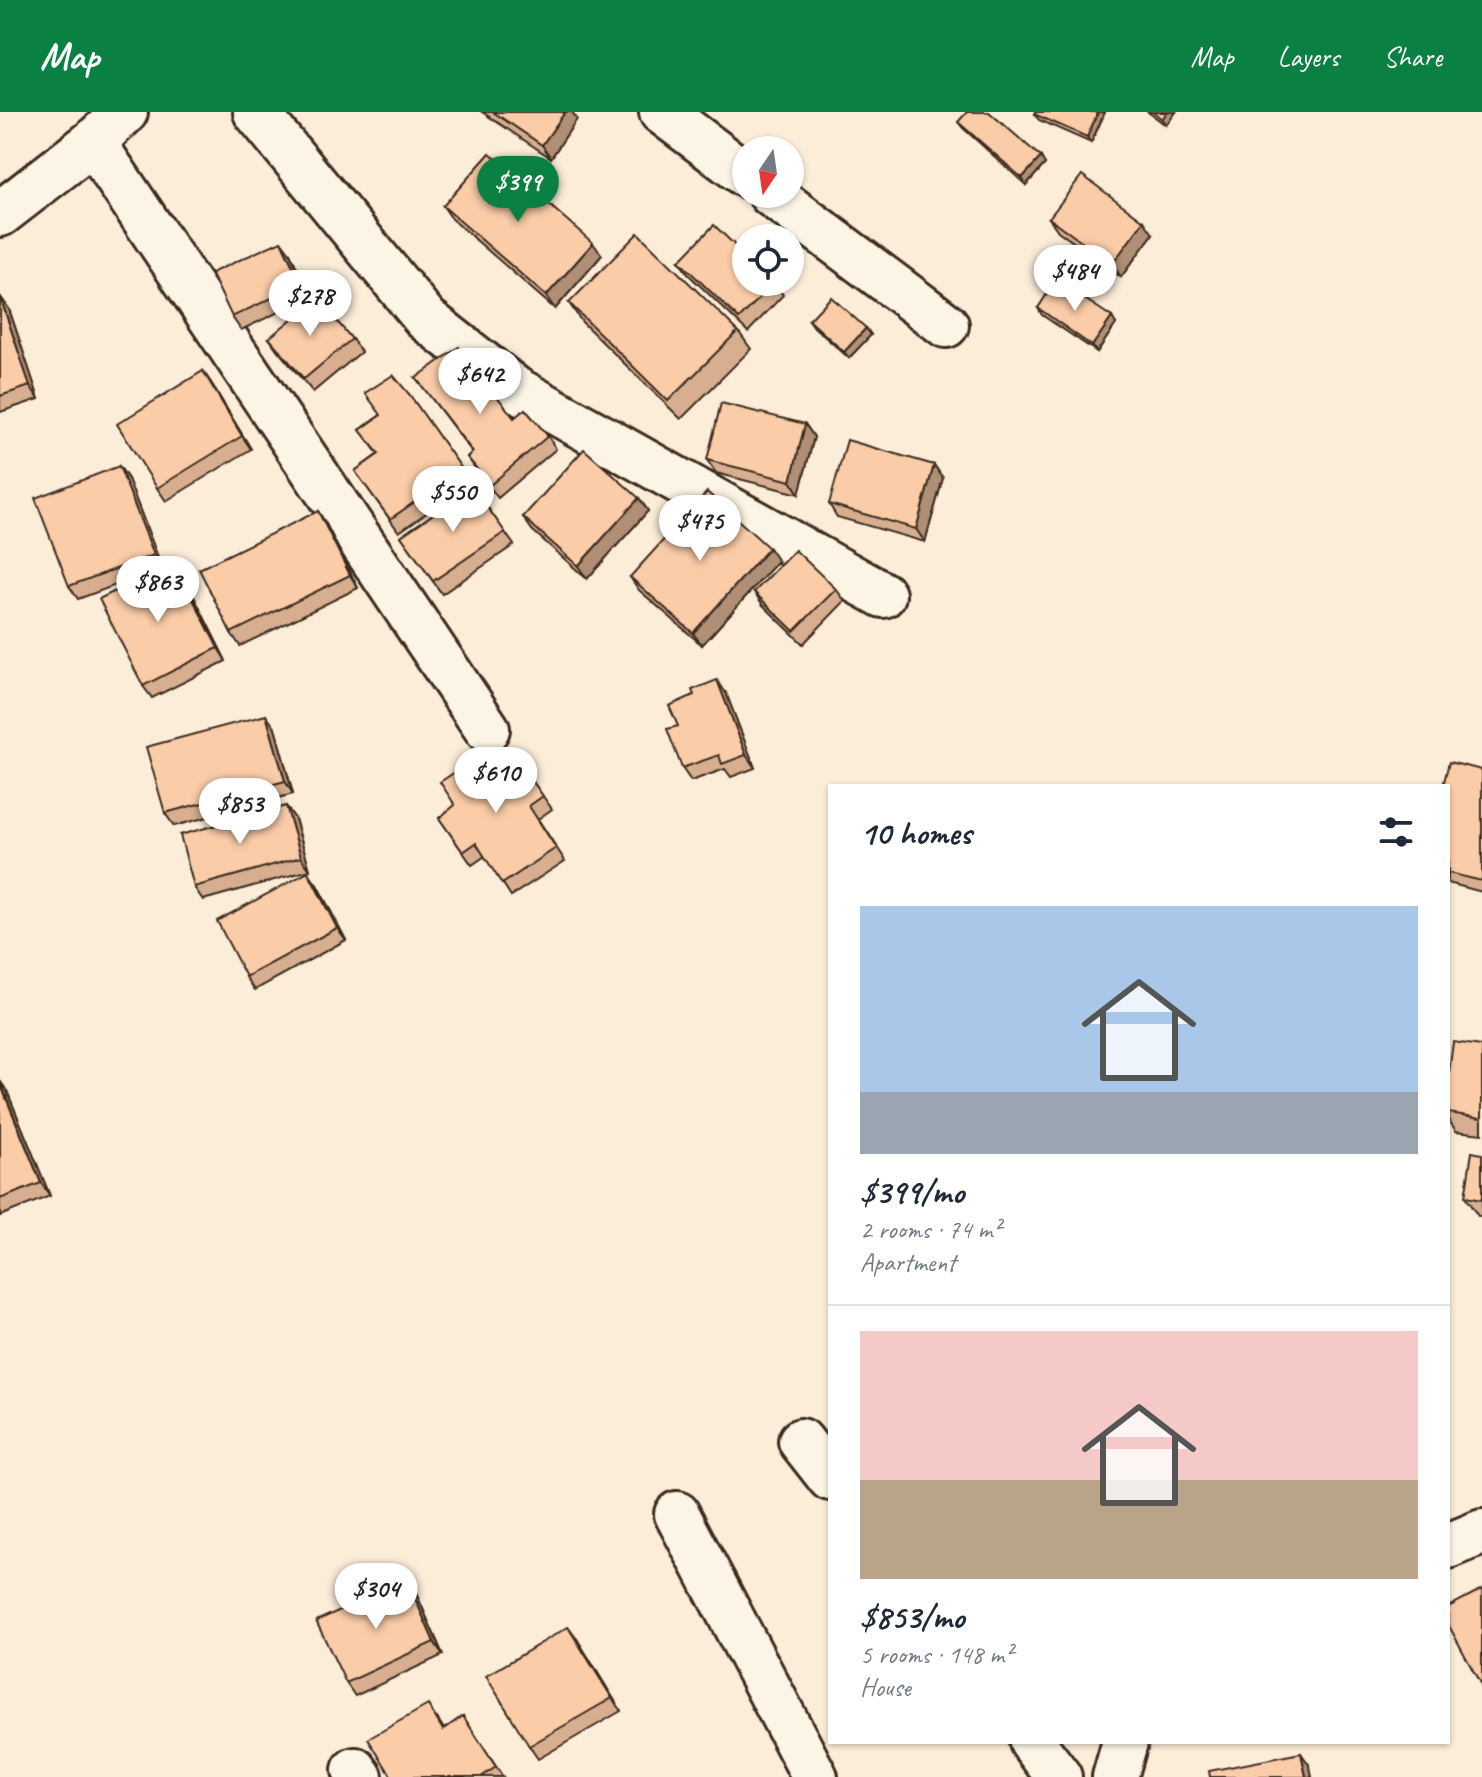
<!DOCTYPE html>
<html lang="en">
<head>
<meta charset="utf-8">
<style>
  :root { --surface:#fff; --page:#f6f6f7; --text:#1f2937; --muted:#747a83; --line:#e0e1e3; --accent:#0b8043 }
  body { margin:0; font-family:Caveat,sans-serif; background:var(--page); color:var(--text); height:100vh; display:flex; flex-direction:column; font-size:30px; white-space:nowrap }
  * { box-sizing:border-box; margin:0 }
  p { font-size:26px; color:var(--muted) }
  .icon { flex:none; width:44px; height:44px; fill:none; stroke:currentColor; stroke-width:2; stroke-linecap:round; stroke-linejoin:round }
  .map { position:relative; flex:1; overflow:hidden }
  .drawer { position:absolute; left:828px; top:672px; width:622px; height:960px; display:flex; flex-direction:column; background:var(--surface); border-radius:0px; box-shadow:0 2px 6px #0004 }
  .drawer>* { flex:none }
  .needle { width:52px; rotate:193deg }
  .buttons { position:absolute; left:732px; top:24px; display:grid; gap:16px }
  .buttons a { display:grid; place-items:center; width:72px; height:72px; border-radius:50%; background:var(--surface); box-shadow:0 2px 6px #0004; font-size:40px }
  .price { position:absolute; translate:-50% -68px; padding:0 18px; border-radius:28px; background:#fff; color:#222; font-size:26px; line-height:52px; filter:drop-shadow(0 2px 4px #0008) }
  .price::after { content:''; position:absolute; left:50%; top:48px; width:24px; height:18px; margin-left:-12px; background:inherit; clip-path:polygon(0 0,100% 0,50% 100%) }
  .price.selected { background:var(--accent); color:#fff }
  ul { padding:0; list-style:none }
  li { display:grid; align-content:center; gap:16px; height:424px; padding:0 32px }
  li+li { border-top:2px solid var(--line) }
  li span { display:grid; place-items:center; height:248px; border-radius:0px; color:#555 }
  li>.icon { margin-inline-start:auto }
  span .icon { width:144px; height:144px; fill:#fffc; stroke-width:1 }
  li b { font-size:34px }
  h2 { display:flex; justify-content:space-between; align-items:center; height:96px; padding:0 32px; font-size:34px }
  header { display:flex; align-items:center; gap:48px; box-sizing:border-box; height:112px; padding:0 40px; background:var(--accent); color:#fff }
  header strong { font-size:38px }
  nav { display:flex; gap:44px; margin-inline-start:auto; font-size:28px }
  .map>svg:first-child { display:block }
  .lines { fill:none; stroke-linecap:round; stroke-linejoin:round }
  .minor-casing { stroke:#3b2a1e; stroke-width:50 }
  .minor { stroke:#fcf5e5; stroke-width:44 }
  .wall { fill:#d7af90; stroke:#3b2a1e; stroke-width:2 }
  .shaded-wall { fill:#af8f76; stroke:#3b2a1e; stroke-width:2 }
  .building { fill:#facca8; stroke:#3b2a1e; stroke-width:2 }
</style>
</head>
<body>
<header>
<strong>Map</strong>
<nav><a>Map</a><a>Layers</a><a>Share</a></nav>
</header>
<div class="map">
<svg width="1482" height="1665" viewBox="0 0 1482 1665">
  <rect width="100%" height="100%" fill="#fcedd9"/>
  <filter id="ink" filterUnits="userSpaceOnUse"><feTurbulence type="fractalNoise" baseFrequency=".0125" numOctaves="2"/><feDisplacementMap in="SourceGraphic" scale="16" xChannelSelector="R" yChannelSelector="G"/><feConvolveMatrix kernelMatrix="1 2 1 2 8 2 1 2 1" color-interpolation-filters="sRGB"/></filter>
  <g filter="url(#ink)">
    <g class="lines">
      <!-- minor casing -->
      <g class="minor-casing">
        <g id="minor">
          <polyline points="256,0 426,207 515,277 883,483"/>
          <polyline points="662,0 746,63"/>
          <polyline points="93,30 487,617"/>
          <polyline points="771,82 946,213"/>
          <polyline points="0,102 93,30 125,0"/>
          <polyline points="801,1329 830,1366"/>
          <polyline points="677,1402 815,1665"/>
          <polyline points="1448,1434 1482,1420"/>
          <polyline points="1032,1630 1059,1665"/>
          <polyline points="355,1658 360,1665"/>
          <polyline points="1115,1665 1125,1630"/>
        </g>
      </g>
      <!-- minor -->
      <use href="#minor" class="minor"/>
    </g>
    <!-- wall -->
    <g class="wall">
      <polygon points="482,0 572,0 577,7 551,46"/>
      <polygon points="1035,0 1105,0 1091,31 1039,8 1034,2"/>
      <polygon points="1148,0 1176,0 1166,13"/>
      <polygon points="958,10 1045,52 1026,73 963,16"/>
      <polygon points="443,94 602,143 555,197 452,107"/>
      <polygon points="1049,106 1153,122 1121,165 1058,119"/>
      <polygon points="290,141 310,185 241,218 232,205"/>
      <polygon points="679,149 773,170 783,183 748,220 688,162"/>
      <polygon points="0,184 9,197 39,287 0,300"/>
      <polygon points="569,191 738,219 751,237 681,307 582,210"/>
      <polygon points="1038,196 1116,212 1097,240 1042,203"/>
      <polygon points="809,208 866,216 871,223 849,246 814,215"/>
      <polygon points="269,226 352,227 361,240 313,280 278,239"/>
      <polygon points="203,259 251,337 166,389 157,376"/>
      <polygon points="416,266 514,306 548,324 556,337 498,386 467,345 472,340"/>
      <polygon points="409,282 471,370 399,420 355,359 378,342 360,318"/>
      <polygon points="805,312 814,325 799,382 716,361 707,348"/>
      <polygon points="934,353 943,366 925,430 837,405 829,392"/>
      <polygon points="119,354 128,367 162,456 78,487 69,474"/>
      <polygon points="473,375 514,433 442,482 401,424"/>
      <polygon points="639,386 648,399 587,467 532,418 523,405"/>
      <polygon points="318,399 326,412 358,476 240,534 231,521"/>
      <polygon points="778,449 702,533 639,478 630,465"/>
      <polygon points="183,463 226,549 152,586 143,574"/>
      <polygon points="836,477 845,489 803,532 763,493 754,480"/>
      <polygon points="726,581 755,656 731,665 725,657 691,669 682,656 678,614"/>
      <polygon points="275,616 293,682 174,714 165,701"/>
      <polygon points="518,649 552,697 538,707 565,749 511,784 485,744 472,753 439,706"/>
      <polygon points="1482,658 1482,780 1448,771 1448,674"/>
      <polygon points="286,694 295,707 310,758 203,788 194,775"/>
      <polygon points="317,773 346,828 255,878 246,865"/>
      <polygon points="1482,934 1482,1022 1456,1019 1448,1007 1448,968"/>
      <polygon points="0,969 7,979 50,1084 0,1104"/>
      <polygon points="1482,1042 1482,1104 1478,1104 1465,1085"/>
      <polygon points="407,1468 416,1481 443,1543 355,1584 346,1571"/>
      <polygon points="577,1527 621,1599 538,1647 529,1634"/>
      <polygon points="463,1604 503,1665 392,1665 437,1606 444,1617"/>
    </g>
    <!-- shaded-wall -->
    <g class="shaded-wall">
      <polygon points="565,0 572,0 577,7 551,46 542,33"/>
      <polygon points="1098,0 1105,0 1091,31 1087,25"/>
      <polygon points="1167,0 1176,0 1166,13 1162,7"/>
      <polygon points="1041,45 1045,52 1026,73 1022,66"/>
      <polygon points="1144,109 1153,122 1121,165 1112,152"/>
      <polygon points="281,129 290,141 310,185 301,172"/>
      <polygon points="593,131 602,143 555,197 546,184"/>
      <polygon points="0,184 9,197 39,287 30,274"/>
      <polygon points="1112,205 1116,212 1097,240 1092,234"/>
      <polygon points="866,216 871,223 849,246 844,240"/>
      <polygon points="203,259 212,272 251,337 242,324"/>
      <polygon points="805,312 814,325 799,382 791,369"/>
      <polygon points="934,353 943,366 925,430 916,417"/>
      <polygon points="119,354 128,367 162,456 154,443"/>
      <polygon points="639,386 648,399 587,467 578,454"/>
      <polygon points="318,399 326,412 358,476 350,463"/>
      <polygon points="769,436 778,449 702,533 693,521"/>
      <polygon points="174,450 183,463 226,549 218,536"/>
      <polygon points="717,568 726,581 755,656 746,643"/>
      <polygon points="266,603 275,616 293,682 285,669"/>
      <polygon points="286,694 295,707 310,758 301,745"/>
      <polygon points="308,760 317,773 346,828 337,816"/>
      <polygon points="0,969 7,979 50,1084 41,1071"/>
      <polygon points="407,1468 416,1481 443,1543 434,1530"/>
      <polygon points="568,1515 577,1527 621,1599 612,1586"/>
      <polygon points="1301,1641 1310,1654 1312,1665 1306,1665"/>
    </g>
    <!-- building -->
    <g class="building">
      <polygon points="493,0 565,0 542,33"/>
      <polygon points="967,0 989,0 1041,45 1022,66 958,10"/>
      <polygon points="1035,0 1098,0 1087,25 1034,2"/>
      <polygon points="1153,0 1167,0 1162,7"/>
      <polygon points="490,41 593,131 546,184 443,94"/>
      <polygon points="1082,63 1144,109 1112,152 1049,106"/>
      <polygon points="714,113 746,144 746,170 774,171 739,207 679,149"/>
      <polygon points="638,121 738,219 668,289 569,191"/>
      <polygon points="281,129 301,172 232,205 211,161"/>
      <polygon points="1056,168 1112,205 1092,234 1038,196"/>
      <polygon points="0,185 30,274 0,284"/>
      <polygon points="831,185 866,216 844,240 809,208"/>
      <polygon points="317,186 352,227 304,267 269,226"/>
      <polygon points="459,235 514,306 525,297 548,324 490,373 467,345 473,340 416,266"/>
      <polygon points="203,259 242,324 157,376 117,312"/>
      <polygon points="393,263 409,282 462,357 390,407 355,359 379,342 360,318 381,303 365,281"/>
      <polygon points="721,291 805,312 791,369 707,348"/>
      <polygon points="847,328 934,353 916,417 829,392"/>
      <polygon points="584,337 639,386 578,454 523,405"/>
      <polygon points="119,354 154,443 69,474 35,386"/>
      <polygon points="473,375 505,420 433,469 401,424"/>
      <polygon points="707,380 769,436 693,521 630,465"/>
      <polygon points="318,399 350,463 231,521 199,457"/>
      <polygon points="795,438 836,477 794,519 754,480"/>
      <polygon points="174,450 218,536 143,574 99,487"/>
      <polygon points="717,568 746,643 722,652 719,643 682,656 667,617 678,614 669,594 694,583 692,578"/>
      <polygon points="266,603 285,669 165,701 146,635"/>
      <polygon points="490,637 505,659 518,649 543,684 529,694 556,736 502,772 476,731 463,740 439,706 455,693 440,670"/>
      <polygon points="1449,650 1482,658 1482,769 1448,761 1448,674 1443,674"/>
      <polygon points="286,694 301,745 194,775 180,723"/>
      <polygon points="308,760 337,816 246,865 217,809"/>
      <polygon points="1453,930 1482,934 1482,1006 1448,1001 1448,968"/>
      <polygon points="0,971 41,1071 0,1087"/>
      <polygon points="1472,1040 1482,1042 1482,1088 1465,1085"/>
      <polygon points="407,1468 434,1530 346,1571 316,1509"/>
      <polygon points="1482,1477 1482,1575 1448,1512 1448,1495"/>
      <polygon points="568,1515 612,1586 529,1634 486,1564"/>
      <polygon points="428,1593 443,1618 463,1604 496,1655 481,1665 392,1665 368,1627"/>
      <polygon points="1301,1641 1306,1665 1210,1665 1209,1659"/>
    </g>
  </g>
</svg>
<div class="buttons">
<a><svg class="needle" viewBox="-14 -14 28 28"><path d="M0-13l5 13h-10z" fill="#e53935"/><path d="M0 13l5-13h-10z" fill="#747a83"/></svg></a>
<a><svg class="icon" aria-label="locate" viewBox="0 0 24 24"><circle cx="12" cy="12" r="6"/><path d="M12 2v4M12 18v4M2 12h4M18 12h4"/></svg></a>
</div>
<b class="price selected" style="left:518px;top:112px">$399</b>
<b class="price" style="left:1075px;top:201px">$484</b>
<b class="price" style="left:310px;top:226px">$278</b>
<b class="price" style="left:480px;top:304px">$642</b>
<b class="price" style="left:453px;top:422px">$550</b>
<b class="price" style="left:700px;top:451px">$475</b>
<b class="price" style="left:158px;top:512px">$863</b>
<b class="price" style="left:496px;top:703px">$610</b>
<b class="price" style="left:240px;top:734px">$853</b>
<b class="price" style="left:376px;top:1519px">$304</b>
<section class="drawer">
<h2>10 homes<svg class="icon" aria-label="filters" viewBox="0 0 24 24"><path d="M4 7h16M4 17h16"/><circle cx="9" cy="7" r="2"/><circle cx="15" cy="17" r="2"/></svg></h2>
<ul>
<li><span style="background:linear-gradient(#a9c7e8 75%,#9aa5b1 0)"><svg class="icon" aria-label="home" viewBox="0 0 24 24"><path d="M3 11l9-7 9 7M6 9v11h12V9"/></svg></span><div><b>$399/mo</b><p>2 rooms · 74 m²</p><p>Apartment</p></div></li>
<li><span style="background:linear-gradient(#f6c9c9 60%,#b9a48a 0)"><svg class="icon" aria-label="home" viewBox="0 0 24 24"><path d="M3 11l9-7 9 7M6 9v11h12V9"/></svg></span><div><b>$853/mo</b><p>5 rooms · 148 m²</p><p>House</p></div></li>
</ul>
</section>
</div>
</body>
</html>
